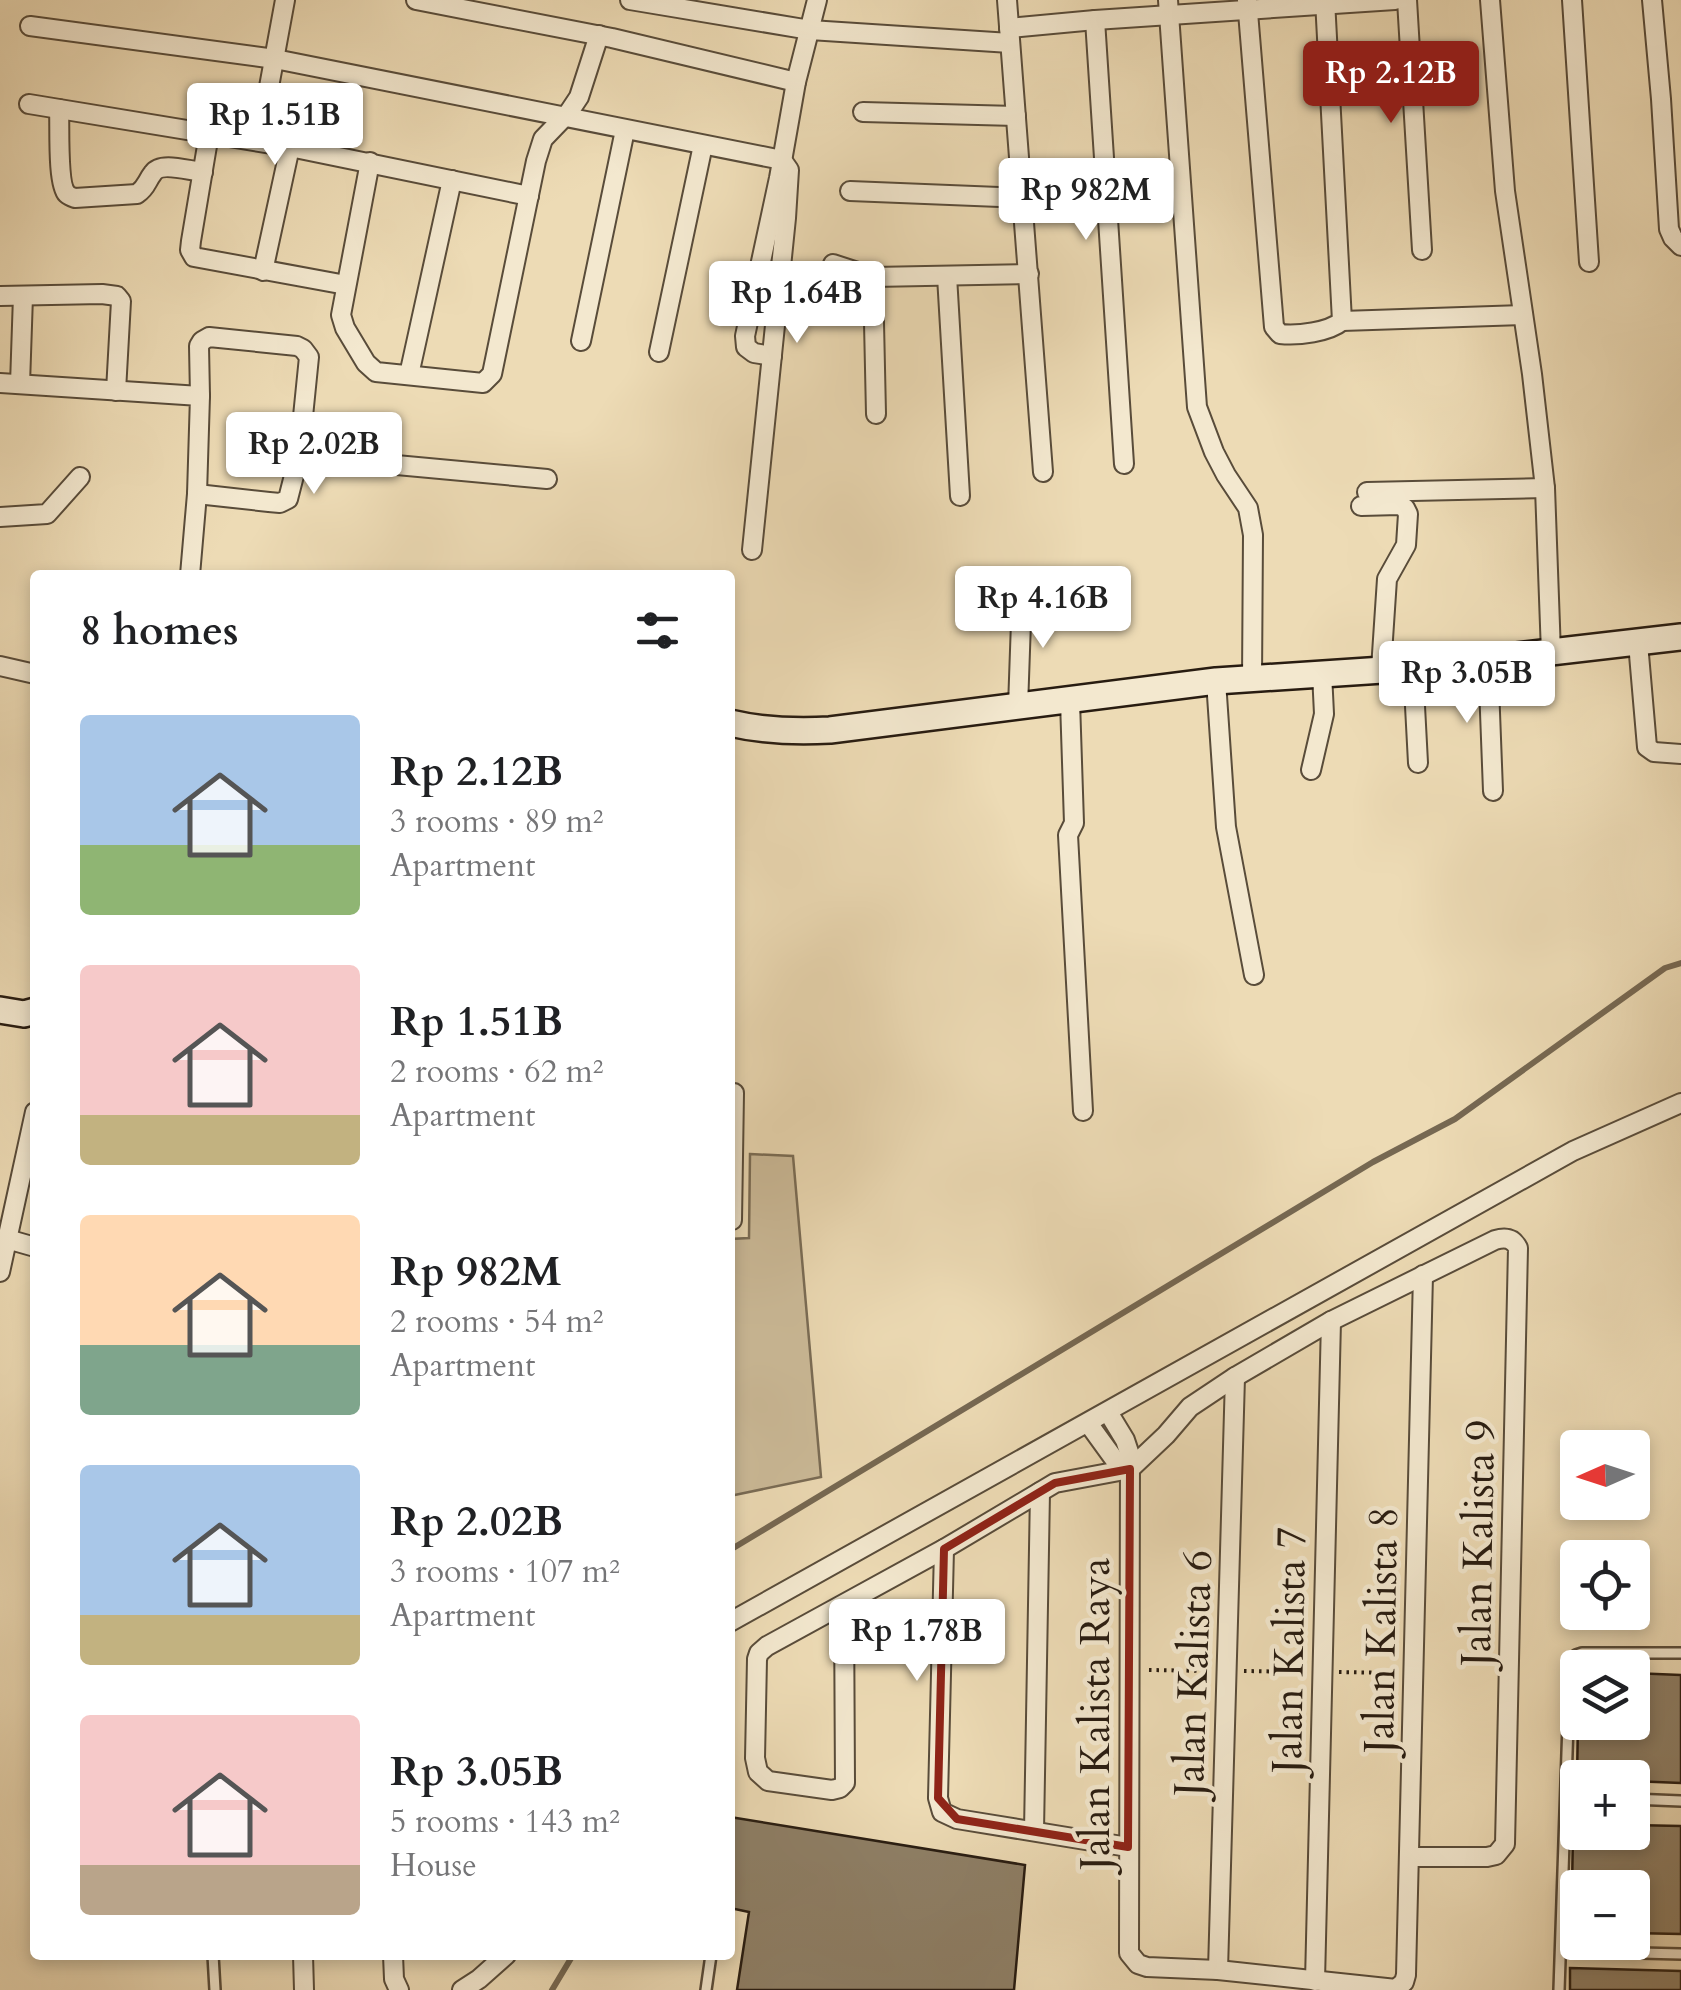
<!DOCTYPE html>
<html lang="en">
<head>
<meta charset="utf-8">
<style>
  :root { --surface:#fff; --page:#f6f6f6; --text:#202124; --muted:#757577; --accent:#8f2418 }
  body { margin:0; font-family:Cardo,serif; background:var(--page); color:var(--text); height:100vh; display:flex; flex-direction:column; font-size:38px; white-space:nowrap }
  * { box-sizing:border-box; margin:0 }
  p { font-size:32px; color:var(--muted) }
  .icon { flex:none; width:55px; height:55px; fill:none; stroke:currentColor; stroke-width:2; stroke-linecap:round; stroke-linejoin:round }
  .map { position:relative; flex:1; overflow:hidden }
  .drawer { position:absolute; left:30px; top:570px; width:705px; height:1390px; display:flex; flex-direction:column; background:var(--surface); border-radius:10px; box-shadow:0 5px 15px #0003 }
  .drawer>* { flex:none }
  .needle { width:65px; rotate:267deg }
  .tools { position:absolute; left:1560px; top:1430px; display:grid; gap:20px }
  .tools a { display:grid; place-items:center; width:90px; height:90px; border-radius:10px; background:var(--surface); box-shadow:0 5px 15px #0003; font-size:50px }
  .price { position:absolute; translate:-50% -85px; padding:0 22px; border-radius:10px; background:#fff; color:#222; font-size:32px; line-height:65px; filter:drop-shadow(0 2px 5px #0008) }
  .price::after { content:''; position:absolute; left:50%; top:60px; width:30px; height:22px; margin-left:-15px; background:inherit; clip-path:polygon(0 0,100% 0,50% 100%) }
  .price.current { background:var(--accent); color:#fff }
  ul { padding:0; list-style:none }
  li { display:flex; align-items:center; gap:30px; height:250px; padding:0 50px }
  li span { display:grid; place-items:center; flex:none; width:280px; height:200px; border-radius:10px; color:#555 }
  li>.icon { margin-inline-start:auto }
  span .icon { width:120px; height:120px; fill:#fffc; stroke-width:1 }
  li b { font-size:42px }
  h2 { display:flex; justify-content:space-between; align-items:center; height:120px; padding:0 50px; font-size:42px }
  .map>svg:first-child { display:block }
  .green { fill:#cb9; stroke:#7a6c55; stroke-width:2.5 }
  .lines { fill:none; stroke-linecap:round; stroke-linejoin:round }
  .stream { stroke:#766852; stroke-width:6 }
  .building { fill:#8e7f66; stroke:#281c11; stroke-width:2.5 }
  .lane-casing { stroke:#594c3a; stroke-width:14 }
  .street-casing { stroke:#594c3a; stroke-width:22 }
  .secondary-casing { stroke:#281c11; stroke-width:30 }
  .path { stroke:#281c11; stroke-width:4; stroke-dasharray:2.5 5; stroke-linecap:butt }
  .lane { stroke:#f3e8cf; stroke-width:9 }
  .street { stroke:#f3e8cf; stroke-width:18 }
  .secondary { stroke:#f3e8cf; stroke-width:25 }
  .marked { fill:none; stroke:#8f2418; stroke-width:8; stroke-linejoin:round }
  .labels { text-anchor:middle; stroke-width:9; stroke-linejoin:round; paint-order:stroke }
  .street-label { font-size:42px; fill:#281c11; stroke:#f3e8cf }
</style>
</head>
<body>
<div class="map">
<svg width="1681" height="1990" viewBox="0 0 1681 1990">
  <rect width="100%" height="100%" fill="#eddbb5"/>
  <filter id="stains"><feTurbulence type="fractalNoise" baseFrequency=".002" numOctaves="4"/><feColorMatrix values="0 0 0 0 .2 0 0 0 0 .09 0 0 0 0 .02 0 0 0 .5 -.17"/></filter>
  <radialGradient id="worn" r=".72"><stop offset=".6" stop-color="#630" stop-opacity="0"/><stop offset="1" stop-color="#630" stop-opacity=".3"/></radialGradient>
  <!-- green -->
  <polygon class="green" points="750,1154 793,1156 821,1477 730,1496 730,1239 749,1238"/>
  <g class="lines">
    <!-- stream -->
    <g class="stream">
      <polyline points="730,1550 1373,1162 1455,1119 1665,968 1681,963"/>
      <polyline points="552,1990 573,1955"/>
    </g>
  </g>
  <!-- building -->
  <g class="building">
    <polygon points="1632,1673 1681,1675 1681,1783 1632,1781 1632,1778 1577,1778 1578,1722 1632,1722"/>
    <polygon points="730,1817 1025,1865 1014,1990 737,1990 749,1912 730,1908"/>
    <polygon points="1632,1825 1681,1826 1681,1934 1632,1933 1632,1888 1572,1888 1573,1832 1632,1832"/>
    <polygon points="1570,1968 1681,1971 1681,1990 1570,1990"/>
  </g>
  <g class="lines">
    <!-- lane casing -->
    <g class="lane-casing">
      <g id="lane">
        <polyline points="1632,1799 1681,1801"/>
        <polyline points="1561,1951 1681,1954"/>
        <polyline points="213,1955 215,1990"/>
        <polyline points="706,1990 711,1955"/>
        <polyline points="1559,1990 1570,1664 1576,1655 1582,1653 1681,1653"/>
      </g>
    </g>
    <!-- street casing -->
    <g class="street-casing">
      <g id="street">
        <polyline points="416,0 612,38 796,82"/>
        <polyline points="630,0 810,30 1010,43"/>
        <polyline points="1007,0 1043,472"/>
        <polyline points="1168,0 1197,407 1214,452 1226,475 1248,508 1253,535 1252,679"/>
        <path d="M1247,0l27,327 6,7c18,2 49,-2 62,-13l-17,-321"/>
        <polyline points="1407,0 1422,250"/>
        <polyline points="1490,0 1505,191 1532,374 1545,488 1551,653"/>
        <polyline points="1572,0 1589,262"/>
        <polyline points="1652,0 1661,99 1669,229 1673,238 1681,246"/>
        <polyline points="1095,20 1124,464"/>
        <polyline points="30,26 275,59 782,160 789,170 786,218 752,550"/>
        <polyline points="1009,28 1095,20 1395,0"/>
        <polyline points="29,104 290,147 529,196"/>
        <path d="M59,109c1,16 -2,75 8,85 2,2 5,3 8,4l62,-4c10,-7 9,-12 16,-21 8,-12 36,-2 50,-1"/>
        <polyline points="863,112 1016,116"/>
        <polyline points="209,134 191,241 190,250 194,257 346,285"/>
        <polyline points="259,141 285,0"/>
        <polyline points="370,162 341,315 345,328 366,363 376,372 483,383 492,374 536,161 543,139 569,112 579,97 599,35"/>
        <polyline points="850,191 1023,198"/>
        <polyline points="833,264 873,277 1029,274"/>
        <polyline points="263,271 290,147"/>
        <polyline points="947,276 960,496"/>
        <polyline points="873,277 876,414"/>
        <polyline points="0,296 102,294 117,296 121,301 116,391"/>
        <polyline points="1342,321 1523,315"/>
        <polyline points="581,341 625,130"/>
        <polyline points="659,352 703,145"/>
        <polyline points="772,356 754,353 746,347 745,336 779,178 796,82 817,0"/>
        <polyline points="409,375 452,180"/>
        <polyline points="0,383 200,396 197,494 190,575"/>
        <polyline points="20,384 23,296"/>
        <polyline points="299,456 547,479"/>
        <polyline points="1367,492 1545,488"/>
        <polyline points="197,494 269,502 280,503 288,499 299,456 309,357 303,349 297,346 209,337 202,341 199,346 200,396"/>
        <polyline points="1361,506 1399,505 1405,508 1408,514 1406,545 1387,579 1381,669"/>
        <polyline points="0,517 47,514 80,477"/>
        <polyline points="1638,643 1647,747 1654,752 1681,754"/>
        <polyline points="1488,660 1493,791"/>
        <polyline points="0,666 35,674"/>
        <polyline points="1413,668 1418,763"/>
        <polyline points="1216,681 1226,827 1254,975"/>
        <polyline points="1070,701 1074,823 1068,835 1083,1111"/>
        <polyline points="1018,707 1021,622 1058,590"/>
        <polyline points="1311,770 1324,714 1322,673"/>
        <polyline points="732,1220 734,1093"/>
        <polyline points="7,1239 35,1247"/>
        <polyline points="0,1272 35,1112"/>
        <polyline points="1108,1412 1125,1440 1130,1455 1129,1953 1138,1964 1147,1967 1218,1970 1396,1989 1404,1982 1406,1975 1423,1275"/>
        <polyline points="1088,1423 1117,1463 1130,1469"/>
        <polyline points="944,1549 938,1798 942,1812 957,1819 1128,1847"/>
        <path d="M844,1604l1,179 -5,5 -8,2 -64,-9 -10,-9 -3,-14 2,-99 2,-6 8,-7 177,-97 111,-66 75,-14 36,-34 24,-28 45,-30 96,-56 164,-81c10,-3 18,-2 23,8l-13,596 -9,11 -9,2h-76"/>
        <polyline points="730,1622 1573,1151 1681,1103"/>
        <polyline points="1034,1831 1040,1492"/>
        <polyline points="303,1955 304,1990"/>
        <polyline points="393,1955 394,1979 399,1990"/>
        <polyline points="1218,1970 1235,1377"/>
        <polyline points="1315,1981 1331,1321"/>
        <polyline points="462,1990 479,1979 506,1955"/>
      </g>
    </g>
    <!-- secondary casing -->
    <g class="secondary-casing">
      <g id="secondary">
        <path d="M730,723c34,8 65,9 100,7l386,-49 197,-13 268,-31"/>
        <polyline points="0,1010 24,1014 35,1011"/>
      </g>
    </g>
    <!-- path -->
    <g class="path">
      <polyline points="1149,1670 1210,1671"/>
      <polyline points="1244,1671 1305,1672"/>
      <polyline points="1339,1672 1395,1673"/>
    </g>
    <!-- lane -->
    <use href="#lane" class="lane"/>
    <!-- street -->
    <use href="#street" class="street"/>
    <!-- secondary -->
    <use href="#secondary" class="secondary"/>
  </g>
  <!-- marked area -->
  <path class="marked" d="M1130,1469l-2,378 -171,-28 -19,-21 6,-249 111,-66z"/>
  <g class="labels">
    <!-- street labels -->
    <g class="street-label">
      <text transform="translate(1477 1543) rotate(-89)" y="15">Jalan Kalista 9</text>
      <text transform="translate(1380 1630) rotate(-89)" y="15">Jalan Kalista 8</text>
      <text transform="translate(1288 1650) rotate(-89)" y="15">Jalan Kalista 7</text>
      <text transform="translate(1192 1673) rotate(-88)" y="15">Jalan Kalista 6</text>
      <text transform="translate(1094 1714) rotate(-90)" y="15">Jalan Kalista Raya</text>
    </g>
  </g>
  <rect width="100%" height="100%" filter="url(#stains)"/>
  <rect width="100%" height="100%" fill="url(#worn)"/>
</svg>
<div class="tools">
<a><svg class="needle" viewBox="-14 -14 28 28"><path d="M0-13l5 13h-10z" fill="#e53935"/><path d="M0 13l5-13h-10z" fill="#757577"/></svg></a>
<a><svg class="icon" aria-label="locate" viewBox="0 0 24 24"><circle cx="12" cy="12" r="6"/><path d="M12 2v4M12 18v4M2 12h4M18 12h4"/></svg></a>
<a><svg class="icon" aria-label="layers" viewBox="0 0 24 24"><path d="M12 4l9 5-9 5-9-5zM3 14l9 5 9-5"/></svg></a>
<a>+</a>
<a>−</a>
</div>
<b class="price current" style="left:1391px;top:126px">Rp 2.12B</b>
<b class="price" style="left:275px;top:168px">Rp 1.51B</b>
<b class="price" style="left:1086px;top:243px">Rp 982M</b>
<b class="price" style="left:797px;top:346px">Rp 1.64B</b>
<b class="price" style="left:314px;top:497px">Rp 2.02B</b>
<b class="price" style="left:1043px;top:651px">Rp 4.16B</b>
<b class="price" style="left:1467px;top:726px">Rp 3.05B</b>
<b class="price" style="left:917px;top:1684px">Rp 1.78B</b>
<section class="drawer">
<h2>8 homes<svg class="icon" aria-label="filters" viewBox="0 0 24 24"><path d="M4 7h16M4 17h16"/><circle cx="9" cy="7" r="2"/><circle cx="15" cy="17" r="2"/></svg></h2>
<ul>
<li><span style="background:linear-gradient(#a9c7e8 65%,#8fb573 0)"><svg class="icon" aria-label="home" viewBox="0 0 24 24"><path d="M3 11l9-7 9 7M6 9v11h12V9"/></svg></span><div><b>Rp 2.12B</b><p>3 rooms · 89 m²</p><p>Apartment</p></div></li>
<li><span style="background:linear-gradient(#f6c9c9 75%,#c2b280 0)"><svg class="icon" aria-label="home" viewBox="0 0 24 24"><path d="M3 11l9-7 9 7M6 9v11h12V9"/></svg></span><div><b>Rp 1.51B</b><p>2 rooms · 62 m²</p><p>Apartment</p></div></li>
<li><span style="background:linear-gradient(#ffd9b3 65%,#7fa58c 0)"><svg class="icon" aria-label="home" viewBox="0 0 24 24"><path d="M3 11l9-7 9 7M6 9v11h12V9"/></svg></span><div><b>Rp 982M</b><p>2 rooms · 54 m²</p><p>Apartment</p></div></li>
<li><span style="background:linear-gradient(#a9c7e8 75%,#c2b280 0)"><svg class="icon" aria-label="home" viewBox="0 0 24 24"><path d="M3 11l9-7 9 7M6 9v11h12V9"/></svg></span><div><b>Rp 2.02B</b><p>3 rooms · 107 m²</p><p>Apartment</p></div></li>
<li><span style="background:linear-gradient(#f6c9c9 75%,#b9a48a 0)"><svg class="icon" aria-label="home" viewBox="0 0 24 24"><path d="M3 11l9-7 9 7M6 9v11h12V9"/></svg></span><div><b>Rp 3.05B</b><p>5 rooms · 143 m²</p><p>House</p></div></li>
</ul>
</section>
</div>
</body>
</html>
